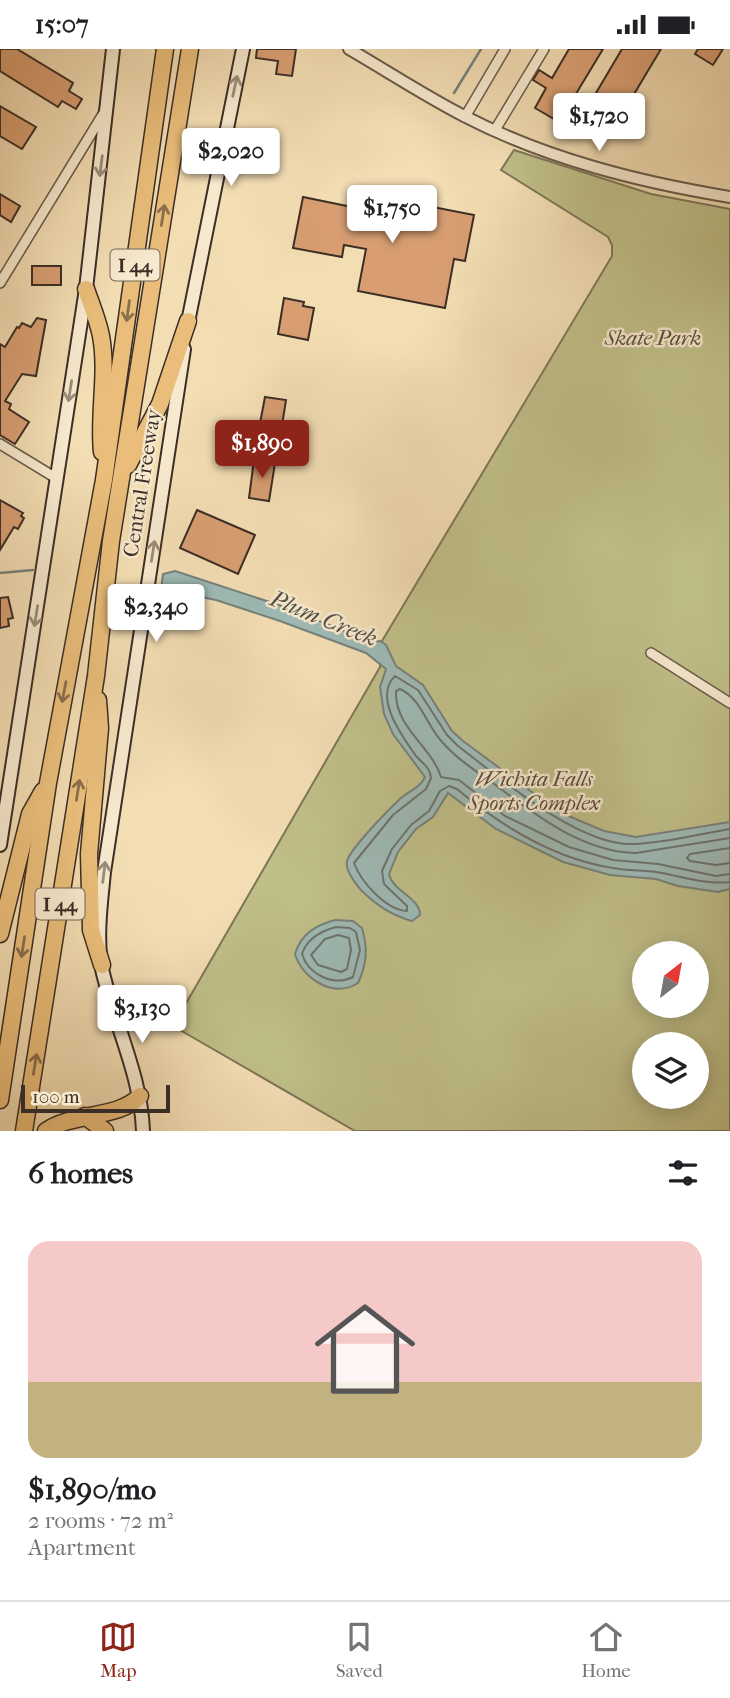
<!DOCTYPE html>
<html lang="en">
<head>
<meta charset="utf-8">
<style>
  :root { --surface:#fff; --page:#f2f2f2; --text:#202124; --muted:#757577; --line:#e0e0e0; --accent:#8f2418 }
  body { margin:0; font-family:"IM FELL French Canon",serif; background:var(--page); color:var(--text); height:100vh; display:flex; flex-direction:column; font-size:26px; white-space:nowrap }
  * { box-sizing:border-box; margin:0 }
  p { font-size:23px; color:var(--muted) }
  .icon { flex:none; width:38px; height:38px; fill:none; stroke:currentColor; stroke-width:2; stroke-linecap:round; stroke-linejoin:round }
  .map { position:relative; height:1082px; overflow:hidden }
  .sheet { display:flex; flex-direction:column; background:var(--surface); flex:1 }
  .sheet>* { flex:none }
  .needle { width:46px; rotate:31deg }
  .buttons { position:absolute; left:632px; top:892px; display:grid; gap:14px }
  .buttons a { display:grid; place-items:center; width:77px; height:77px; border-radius:50%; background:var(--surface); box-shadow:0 4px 18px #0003; font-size:35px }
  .scale { position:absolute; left:21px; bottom:18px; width:149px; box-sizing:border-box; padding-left:7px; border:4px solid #3b2e26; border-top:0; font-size:19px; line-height:24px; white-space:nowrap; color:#3b2e26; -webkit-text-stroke:5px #f7e9ce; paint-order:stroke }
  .price { position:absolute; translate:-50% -60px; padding:0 16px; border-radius:7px; background:#fff; color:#222; font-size:23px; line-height:46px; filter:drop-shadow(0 2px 4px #0008) }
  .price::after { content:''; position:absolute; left:50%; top:42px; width:21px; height:16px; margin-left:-10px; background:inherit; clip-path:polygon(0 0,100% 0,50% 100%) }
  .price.active { background:var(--accent); color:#fff }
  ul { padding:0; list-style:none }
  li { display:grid; align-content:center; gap:14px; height:371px; padding:0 28px }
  li span { display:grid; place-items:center; height:217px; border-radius:21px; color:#555 }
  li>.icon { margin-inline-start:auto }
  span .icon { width:126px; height:126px; fill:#fffc; stroke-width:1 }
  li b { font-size:30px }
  h2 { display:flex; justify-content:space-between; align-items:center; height:84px; padding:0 28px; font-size:30px }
  .status { display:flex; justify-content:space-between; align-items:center; height:49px; padding:0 35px; background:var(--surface); direction:ltr }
  .status svg { height:19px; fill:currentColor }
  .tab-bar { display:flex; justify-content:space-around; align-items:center; height:98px; border-top:2px solid var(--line); background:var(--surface); font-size:19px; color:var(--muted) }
  .tab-bar a { display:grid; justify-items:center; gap:4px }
  .tab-bar .active { color:var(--accent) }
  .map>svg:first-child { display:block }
  .green { fill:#c0bf89; stroke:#7e7658; stroke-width:2; fill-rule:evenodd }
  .water { fill:#9ebab6; stroke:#76827c; stroke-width:2 }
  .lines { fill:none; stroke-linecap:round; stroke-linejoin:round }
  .shore { stroke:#6c746e; stroke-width:2 }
  .stream { stroke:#76827c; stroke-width:2.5 }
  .building { fill:#d89e72; stroke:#3b2e26; stroke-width:2 }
  .minor-casing { stroke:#695a49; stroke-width:12 }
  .tertiary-casing { stroke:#695a49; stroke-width:14 }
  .secondary-casing { stroke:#3b2e26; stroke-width:16 }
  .motorway-casing { stroke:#3b2e26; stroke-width:19 }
  .minor { stroke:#f7e9ce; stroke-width:9 }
  .tertiary { stroke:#f7e9ce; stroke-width:10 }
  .secondary { stroke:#f7e9ce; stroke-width:12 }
  .motorway { stroke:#eabe7a; stroke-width:16 }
  .oneway { stroke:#998c7a }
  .oneway2 { stroke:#8a6f4c }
  .labels { text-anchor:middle; stroke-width:5; stroke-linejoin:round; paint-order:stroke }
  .shield { fill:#f7e9ce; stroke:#736658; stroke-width:2 }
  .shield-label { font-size:19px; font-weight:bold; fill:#3b2e26 }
  .park-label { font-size:21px; font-style:italic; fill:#564b3a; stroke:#f7e9ce }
  .street-label { font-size:21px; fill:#3b2e26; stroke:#f7e9ce }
  .water-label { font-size:23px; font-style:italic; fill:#54514a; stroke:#f7e9ce }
</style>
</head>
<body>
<div class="status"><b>15:07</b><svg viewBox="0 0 49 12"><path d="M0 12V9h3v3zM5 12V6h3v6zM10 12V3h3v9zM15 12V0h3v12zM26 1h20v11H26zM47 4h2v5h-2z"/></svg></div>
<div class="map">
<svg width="730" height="1082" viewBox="0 0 730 1082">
  <rect width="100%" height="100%" fill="#f3ddb3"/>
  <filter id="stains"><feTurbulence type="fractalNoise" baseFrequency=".00286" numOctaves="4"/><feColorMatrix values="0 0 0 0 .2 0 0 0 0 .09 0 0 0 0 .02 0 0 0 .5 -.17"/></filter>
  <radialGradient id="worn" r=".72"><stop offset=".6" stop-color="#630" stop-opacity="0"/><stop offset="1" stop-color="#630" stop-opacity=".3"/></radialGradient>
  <!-- green -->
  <path class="green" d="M514,101l137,44 79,15v922h-375l-182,-105 207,-359 2,-26 230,-385v-11l-4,-8 -107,-67zM644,905h52v52h-52zM644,996h52v52h-52z"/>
  <!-- water -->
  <g class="water">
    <path d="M175,522l104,34 93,37 8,-1 6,4 10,21 27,19 29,46 11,10 96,71 45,19 32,6 94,-15v67l-12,3 -40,-6 -22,-7 -46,-4 -47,-13 -67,-33 -48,-36 -15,24 -17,12 -18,23 -9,22c4,18 31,23 31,41l-8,6c-19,-5 -37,-17 -51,-31 -6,-7 -16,-19 -14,-29 3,-12 43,-53 54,-63 9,-8 18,-9 24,-21l-32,-43 -9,-20 -4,-27 6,-18 -20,-16 -86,-32 -64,-21 -55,-11 2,-15z"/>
    <path d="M335,871l18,1 9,7c6,20 5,36 -4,55 -25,16 -56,-5 -63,-29 6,-20 21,-29 40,-34z"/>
  </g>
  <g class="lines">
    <!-- shore -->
    <g class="shore">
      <path d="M730,780c-31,5 -64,14 -96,15 -54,3 -134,-66 -176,-98l-11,-11 -29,-45 -23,-14c-22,21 7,60 21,80 7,8 14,11 15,22l-5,11 -33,26 -39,48c7,19 32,47 53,48v-5l-23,-22 -2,-13 10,-22 19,-24 18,-14 11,-20 9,-5 8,3c44,37 97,70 156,79 14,3 29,2 43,4 26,4 48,13 74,10"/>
      <path d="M730,789l-94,15c-54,-1 -102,-39 -143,-70 -17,-12 -36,-24 -50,-40 -16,-16 -22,-45 -43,-54l-4,2c-2,36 36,56 45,86l18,3 46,36 64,31 44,13 45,4 58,12 14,-2"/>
      <polyline points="730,799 690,805 687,809 690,812 716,816 730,814"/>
      <path d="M336,878l14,1 6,4 4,18 -7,27c-20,10 -45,-3 -51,-23 5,-16 19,-23 34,-27z"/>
      <polygon points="338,886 349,889 351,901 347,920 341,923 318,916 311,906 325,890"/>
    </g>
    <!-- stream -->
    <g class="stream">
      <polyline points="454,44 481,0"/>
      <polyline points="0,524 33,521"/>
    </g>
  </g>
  <!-- building -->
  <g class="building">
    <polygon points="0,0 17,0 73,34 69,42 82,50 76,60 62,52 58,58 0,22"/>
    <polygon points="257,0 296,0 292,27 276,25 278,12 256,9"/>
    <polygon points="569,0 603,0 559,73 535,59 546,39 533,31 539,21 552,29"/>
    <polygon points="622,0 661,0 624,62 633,67 627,77 617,71 610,82 583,66"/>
    <polygon points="698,0 723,0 713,16 695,5"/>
    <polygon points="0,57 36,78 22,100 0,87"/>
    <polygon points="395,140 404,141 402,152 474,166 465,212 454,210 445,259 358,242 366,200 344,196 342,208 293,199 303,148 352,158 351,165 373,170 377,147 394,150"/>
    <polygon points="0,145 20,157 11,173 0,166"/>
    <rect x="32" y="217" width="29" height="19"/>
    <polygon points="284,249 304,253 303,257 314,259 308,291 278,285"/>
    <polygon points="37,269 46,271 36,327 22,325 5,352 11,355 9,360 29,373 15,395 0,386 0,295 5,298 17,278 19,279 22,274 31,278"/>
    <polygon points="265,348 286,351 280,389 258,385"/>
    <polygon points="254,411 275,414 269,452 249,449"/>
    <polygon points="0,451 23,464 21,467 24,469 18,480 14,478 0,501"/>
    <polygon points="197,461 255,486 238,525 180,499"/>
    <polygon points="8,548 13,569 8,570 9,577 0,579 0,549"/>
  </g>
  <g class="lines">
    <!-- minor casing -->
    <g class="minor-casing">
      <g id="minor">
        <polyline points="465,68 505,0"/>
        <polyline points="495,81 544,0"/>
        <polyline points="0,234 105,62"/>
        <polyline points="0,395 56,429"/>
        <polyline points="651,604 730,654"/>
      </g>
    </g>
    <!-- tertiary casing -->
    <g class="tertiary-casing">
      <path id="tertiary" d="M349,0c38,22 76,47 115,67 83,43 175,66 266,81"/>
    </g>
    <!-- secondary casing -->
    <g class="secondary-casing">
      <g id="secondary">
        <polyline points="187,278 243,0"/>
        <polyline points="0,796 86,240 113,0"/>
        <path d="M143,1082c-2,-56 -29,-108 -41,-162 -6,-31 -1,-66 2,-97l80,-523"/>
      </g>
    </g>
    <!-- motorway casing -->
    <g class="motorway-casing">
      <g id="motorway">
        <path d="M86,240c5,15 12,31 15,47 7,38 -3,78 1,116"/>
        <polyline points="128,416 160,355 188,272"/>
        <polyline points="98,651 100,679 89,805 91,881 102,916"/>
        <polyline points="0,885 30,765 43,742"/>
        <polyline points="0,1051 48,734 104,431 165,0"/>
        <polyline points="85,1067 105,1082"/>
        <polyline points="24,1082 96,627 111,492 190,0"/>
        <path d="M46,1082c27,-19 73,-12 94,-35"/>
      </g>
    </g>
    <!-- minor -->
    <use href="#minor" class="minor"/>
    <!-- tertiary -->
    <use href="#tertiary" class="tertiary"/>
    <!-- secondary -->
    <use href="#secondary" class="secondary"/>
    <!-- motorway -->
    <use href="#motorway" class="motorway"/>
  </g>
  <!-- one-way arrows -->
  <defs><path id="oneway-shaft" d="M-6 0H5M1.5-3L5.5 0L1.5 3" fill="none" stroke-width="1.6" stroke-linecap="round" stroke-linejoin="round" transform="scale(1.75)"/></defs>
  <g class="oneway">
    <use href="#oneway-shaft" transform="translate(235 37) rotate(-78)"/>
    <use href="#oneway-shaft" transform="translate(101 117) rotate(97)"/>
    <use href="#oneway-shaft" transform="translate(70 342) rotate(99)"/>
    <use href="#oneway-shaft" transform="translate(153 502) rotate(-81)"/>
    <use href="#oneway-shaft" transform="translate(36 567) rotate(99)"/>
    <use href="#oneway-shaft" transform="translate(104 823) rotate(-83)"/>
  </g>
  <g class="oneway2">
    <use href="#oneway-shaft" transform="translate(163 166) rotate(-81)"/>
    <use href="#oneway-shaft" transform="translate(128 262) rotate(98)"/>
    <use href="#oneway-shaft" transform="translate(64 643) rotate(101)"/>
    <use href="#oneway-shaft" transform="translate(78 741) rotate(-81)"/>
    <use href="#oneway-shaft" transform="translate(23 898) rotate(99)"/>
    <use href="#oneway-shaft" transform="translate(35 1015) rotate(-81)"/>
  </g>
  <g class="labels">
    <!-- shield labels -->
    <g class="shield">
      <rect x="110.5" y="200.5" width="49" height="31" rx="5"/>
      <rect x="35.5" y="839.5" width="49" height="31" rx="5"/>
    </g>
    <g class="shield-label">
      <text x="135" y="223">I 44</text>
      <text x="60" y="862">I 44</text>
    </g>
    <!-- park labels -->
    <g class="park-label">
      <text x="653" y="296">Skate Park</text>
      <text x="534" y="737">Wichita Falls<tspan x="534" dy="24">Sports Complex</tspan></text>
    </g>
    <!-- street labels -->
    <g class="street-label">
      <text transform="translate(142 434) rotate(-81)" y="7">Central Freeway</text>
    </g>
    <!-- water labels -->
    <g class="water-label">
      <text transform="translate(324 569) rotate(22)" y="8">Plum Creek</text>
    </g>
  </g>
  <rect width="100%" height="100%" filter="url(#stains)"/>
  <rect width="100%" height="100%" fill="url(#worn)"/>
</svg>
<div class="buttons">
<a><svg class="needle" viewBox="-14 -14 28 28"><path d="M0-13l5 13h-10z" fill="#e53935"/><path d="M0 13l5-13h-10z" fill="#757577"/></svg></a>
<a><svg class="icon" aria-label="layers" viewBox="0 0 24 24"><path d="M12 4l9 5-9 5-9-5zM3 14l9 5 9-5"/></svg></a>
</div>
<div class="scale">100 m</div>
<b class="price" style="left:599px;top:104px">$1,720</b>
<b class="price" style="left:231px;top:139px">$2,020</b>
<b class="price" style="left:392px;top:196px">$1,750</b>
<b class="price active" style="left:262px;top:431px">$1,890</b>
<b class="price" style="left:156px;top:595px">$2,340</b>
<b class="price" style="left:142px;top:996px">$3,130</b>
</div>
<section class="sheet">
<h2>6 homes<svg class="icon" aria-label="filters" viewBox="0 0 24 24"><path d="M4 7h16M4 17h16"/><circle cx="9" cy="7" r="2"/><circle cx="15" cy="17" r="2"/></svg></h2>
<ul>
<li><span style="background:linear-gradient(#f6c9c9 65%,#c2b280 0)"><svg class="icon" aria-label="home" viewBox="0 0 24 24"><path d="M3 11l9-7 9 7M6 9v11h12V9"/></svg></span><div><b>$1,890/mo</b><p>2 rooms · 72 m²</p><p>Apartment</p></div></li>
</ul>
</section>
<nav class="tab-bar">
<a class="active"><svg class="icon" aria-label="map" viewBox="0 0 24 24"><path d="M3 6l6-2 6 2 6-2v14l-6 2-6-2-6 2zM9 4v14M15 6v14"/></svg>Map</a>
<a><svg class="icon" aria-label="saved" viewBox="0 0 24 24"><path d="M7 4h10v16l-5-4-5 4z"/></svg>Saved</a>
<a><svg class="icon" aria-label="home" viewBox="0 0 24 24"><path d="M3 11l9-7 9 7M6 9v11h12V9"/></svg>Home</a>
</nav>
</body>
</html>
